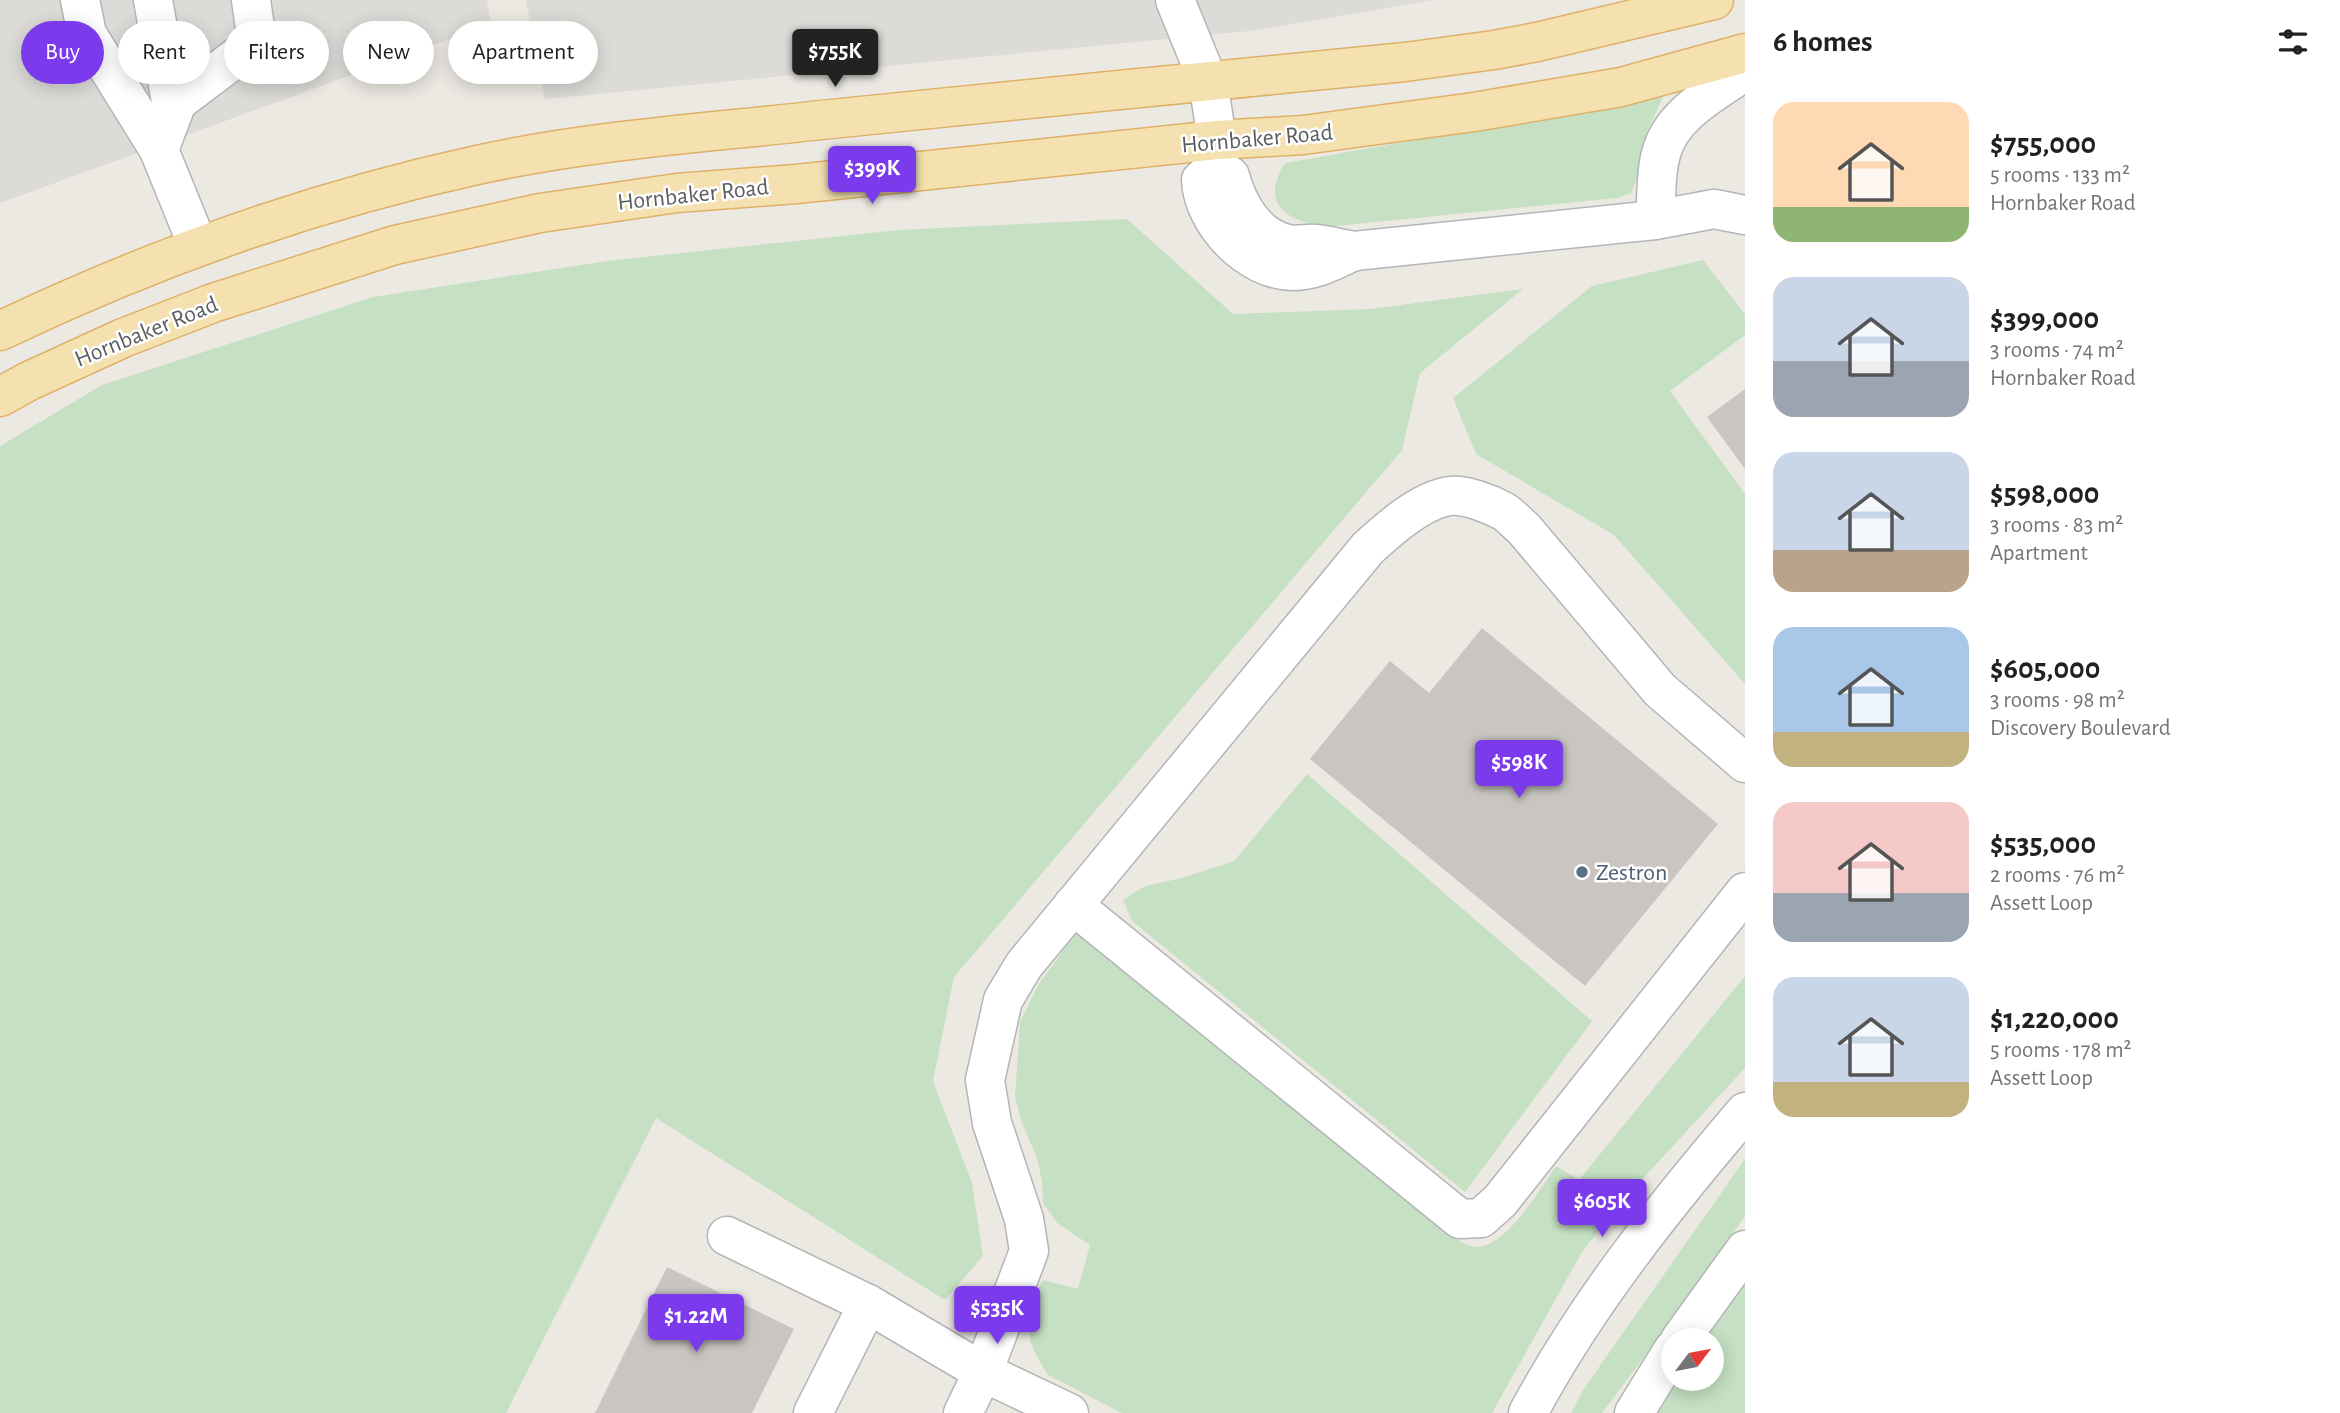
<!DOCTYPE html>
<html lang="en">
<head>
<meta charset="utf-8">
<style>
  :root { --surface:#fff; --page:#f2f2f2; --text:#202124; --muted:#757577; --accent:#7c3aed }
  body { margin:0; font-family:"Alegreya Sans",sans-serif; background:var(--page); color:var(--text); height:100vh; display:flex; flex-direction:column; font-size:26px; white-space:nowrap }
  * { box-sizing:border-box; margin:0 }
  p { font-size:23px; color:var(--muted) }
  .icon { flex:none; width:38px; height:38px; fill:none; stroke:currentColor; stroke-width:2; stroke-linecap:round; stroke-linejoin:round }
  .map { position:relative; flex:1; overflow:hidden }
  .sheet { display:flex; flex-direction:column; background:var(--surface); width:595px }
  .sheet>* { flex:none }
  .guide { position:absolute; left:21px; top:21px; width:665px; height:63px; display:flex; gap:14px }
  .needle { width:46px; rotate:58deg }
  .fabs { position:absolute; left:1661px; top:1328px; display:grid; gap:14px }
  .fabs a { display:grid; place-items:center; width:63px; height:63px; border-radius:50%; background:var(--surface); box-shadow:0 4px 18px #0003; font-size:35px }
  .price { position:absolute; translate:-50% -60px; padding:0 16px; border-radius:7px; background:var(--accent); color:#fff; font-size:23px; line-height:46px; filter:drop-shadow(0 2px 4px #0008) }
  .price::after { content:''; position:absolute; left:50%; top:42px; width:21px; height:16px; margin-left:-10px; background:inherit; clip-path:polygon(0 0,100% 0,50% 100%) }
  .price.active { background:#222; color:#fff }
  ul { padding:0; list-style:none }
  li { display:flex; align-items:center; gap:21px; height:175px; padding:0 28px }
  li span { display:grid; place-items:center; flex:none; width:196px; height:140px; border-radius:21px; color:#555 }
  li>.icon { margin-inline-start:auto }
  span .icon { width:84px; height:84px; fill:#fffc; stroke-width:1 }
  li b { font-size:30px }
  h2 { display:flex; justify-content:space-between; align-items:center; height:84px; padding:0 28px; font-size:30px }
  .tag { padding:0 24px; border-radius:32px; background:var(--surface); box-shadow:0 4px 18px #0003; font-size:24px; line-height:63px }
  .tag.active { background:var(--accent); color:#fff }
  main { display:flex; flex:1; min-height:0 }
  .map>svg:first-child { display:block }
  .industrial { fill:#dddbd7 }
  .green { fill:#c5e0c2 }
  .building { fill:#c9c5c1 }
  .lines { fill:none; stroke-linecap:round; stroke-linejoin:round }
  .minor-casing { stroke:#b3b5b8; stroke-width:41 }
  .major-casing { stroke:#dfb068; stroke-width:41 }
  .minor { stroke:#fff; stroke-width:38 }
  .major { stroke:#f4e1af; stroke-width:38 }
  .service-dot { fill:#5c6f8a; stroke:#fff; stroke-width:2.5 }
  .labels { text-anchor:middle; stroke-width:5; stroke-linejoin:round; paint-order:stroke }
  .street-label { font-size:24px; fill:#5b5e61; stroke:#fff }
  .service-label { font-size:24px; fill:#4e5e75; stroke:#fff; text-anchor:start }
</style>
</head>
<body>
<main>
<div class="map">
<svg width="1745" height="1413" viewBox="0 0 1745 1413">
  <rect width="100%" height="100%" fill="#ece9e3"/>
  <!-- industrial -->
  <g class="industrial">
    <polygon points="0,0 487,0 491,24 0,203"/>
    <polygon points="526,0 1434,0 1250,31 545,99"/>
  </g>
  <!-- green -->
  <g class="green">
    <path d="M1663,97l-15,32 -8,42 -9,22 -14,5 -291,29c-39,-6 -67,-22 -41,-64z"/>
    <polygon points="1127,219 1233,314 1370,309 1523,289 1420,373 1402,450 954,977 933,1081 972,1183 983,1256 945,1300 656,1118 506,1413 0,1413 0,446 102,385 373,297 607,261 899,230"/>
    <polygon points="1703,260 1745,314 1745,335 1670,391 1745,494 1745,684 1614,535 1476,454 1453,398 1592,286"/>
    <polygon points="1307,774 1592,1021 1465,1192 1132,921 1123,900 1145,886 1182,878 1234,861"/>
    <path d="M1076,933l386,310c4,1 11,4 15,4 31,-2 63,-58 79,-81l23,14 166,-204v92l-122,132 -41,52 -90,161h-370l-74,-38 -11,-18 -7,-16 1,-38 12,-23 35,9 12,-44 -33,-22 -14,-20 -1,-22 -5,-23 -16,-37 -6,-25 5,-74 19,-38z"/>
    <polygon points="1745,1159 1745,1216 1688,1299 1602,1413 1571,1413 1583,1390"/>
    <polygon points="1745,1284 1745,1413 1658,1413 1680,1379 1712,1379 1712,1340 1705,1340"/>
  </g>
  <!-- building -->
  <g class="building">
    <polygon points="1745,389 1745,469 1707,417"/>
    <polygon points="1482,628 1718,824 1585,986 1310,759 1390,661 1429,693"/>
    <polygon points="667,1267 794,1329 752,1413 595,1413"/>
  </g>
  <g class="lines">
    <!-- minor casing -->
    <g class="minor-casing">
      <g id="minor">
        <polyline points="80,0 87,34 159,150 198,246"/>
        <polyline points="153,0 173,113"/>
        <path d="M1175,0l33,81 9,59 -1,27 -15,13c2,43 48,91 92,91 23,0 41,-11 61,-20 -13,-2 -26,-6 -38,-7 -9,-1 -19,2 -28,0 -33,-7 -50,-39 -58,-68l-14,-9"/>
        <polyline points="159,150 177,102 257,42 251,0"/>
        <path d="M1655,220c2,-21 0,-46 6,-66 10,-40 52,-60 84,-83"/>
        <polyline points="1354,251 1655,220 1714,209 1745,215"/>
        <polyline points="1073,905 1460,1219 1481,1218 1500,1201 1745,892"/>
        <polyline points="727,1236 868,1304"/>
        <polyline points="1680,1340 1745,1250"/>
        <path d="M813,1413l55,-109 115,68 46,-121 -5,-32 -32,-96 -7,-43 18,-80 21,-35 344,-417c21,-19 53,-48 82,-52 15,-2 40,8 53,15 7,4 14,12 21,18l136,161 85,73"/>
        <polyline points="963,1413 983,1372 1069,1413"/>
        <path d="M1528,1413c59,-110 136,-206 217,-301"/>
        <polyline points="1634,1413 1673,1350"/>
      </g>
    </g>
    <!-- major casing -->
    <g class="major-casing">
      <g id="major">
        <path d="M0,331c153,-73 312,-130 477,-166 114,-25 229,-32 344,-45 195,-20 389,-39 584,-58l89,-12 43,-8 177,-42"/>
        <polyline points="0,397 29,381 123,338 213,303 395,245 540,213 677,193 796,184 1217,140 1303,135 1474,112 1621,87 1745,53"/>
      </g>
    </g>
    <!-- minor -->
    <use href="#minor" class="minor"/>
    <!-- major -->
    <use href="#major" class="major"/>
  </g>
  <!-- markers -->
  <circle class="service-dot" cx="1582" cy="872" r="7"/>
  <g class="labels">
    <!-- street labels -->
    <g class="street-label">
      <text transform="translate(1257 138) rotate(-5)" y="8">Hornbaker Road</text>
      <text transform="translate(693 194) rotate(-6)" y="8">Hornbaker Road</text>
      <text transform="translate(146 331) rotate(-22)" y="8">Hornbaker Road</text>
    </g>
    <!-- service labels -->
    <g class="service-label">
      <text x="1596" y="880">Zestron</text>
    </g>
  </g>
</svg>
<div class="fabs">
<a><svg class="needle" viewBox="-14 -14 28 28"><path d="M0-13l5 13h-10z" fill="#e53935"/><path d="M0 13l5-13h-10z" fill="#757577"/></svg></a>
</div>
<b class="price active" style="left:835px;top:89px">$755K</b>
<b class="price" style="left:872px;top:206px">$399K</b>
<b class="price" style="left:1519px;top:800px">$598K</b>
<b class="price" style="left:1602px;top:1239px">$605K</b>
<b class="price" style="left:997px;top:1346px">$535K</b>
<b class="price" style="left:696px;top:1354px">$1.22M</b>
<div class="guide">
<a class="tag active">Buy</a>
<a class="tag">Rent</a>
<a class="tag">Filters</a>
<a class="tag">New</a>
<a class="tag">Apartment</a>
</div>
</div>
<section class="sheet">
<h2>6 homes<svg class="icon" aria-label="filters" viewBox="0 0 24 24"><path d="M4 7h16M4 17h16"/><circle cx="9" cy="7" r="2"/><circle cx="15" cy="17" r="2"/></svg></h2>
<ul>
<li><span style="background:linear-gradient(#ffd9b3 75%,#8fb573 0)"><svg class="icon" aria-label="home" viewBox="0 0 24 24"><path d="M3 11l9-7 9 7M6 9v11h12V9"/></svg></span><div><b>$755,000</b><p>5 rooms · 133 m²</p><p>Hornbaker Road</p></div></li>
<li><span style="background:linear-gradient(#c9d6e8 60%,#9aa5b1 0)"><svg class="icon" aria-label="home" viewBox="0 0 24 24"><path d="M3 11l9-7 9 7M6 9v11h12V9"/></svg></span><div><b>$399,000</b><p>3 rooms · 74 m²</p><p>Hornbaker Road</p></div></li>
<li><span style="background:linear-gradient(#c9d6e8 70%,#b9a48a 0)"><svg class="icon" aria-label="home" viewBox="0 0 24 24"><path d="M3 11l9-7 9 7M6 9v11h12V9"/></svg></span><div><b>$598,000</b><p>3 rooms · 83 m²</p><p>Apartment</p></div></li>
<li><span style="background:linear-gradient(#a9c7e8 75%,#c2b280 0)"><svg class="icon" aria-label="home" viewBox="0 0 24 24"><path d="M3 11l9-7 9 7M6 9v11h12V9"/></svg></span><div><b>$605,000</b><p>3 rooms · 98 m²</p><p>Discovery Boulevard</p></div></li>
<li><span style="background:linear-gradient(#f6c9c9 65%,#9aa5b1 0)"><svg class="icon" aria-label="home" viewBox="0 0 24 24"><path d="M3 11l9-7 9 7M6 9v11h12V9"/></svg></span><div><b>$535,000</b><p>2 rooms · 76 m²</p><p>Assett Loop</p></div></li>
<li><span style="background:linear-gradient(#c9d6e8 75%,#c2b280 0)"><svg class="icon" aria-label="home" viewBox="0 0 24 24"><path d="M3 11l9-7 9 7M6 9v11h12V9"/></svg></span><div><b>$1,220,000</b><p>5 rooms · 178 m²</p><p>Assett Loop</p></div></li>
</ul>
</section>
</main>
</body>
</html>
